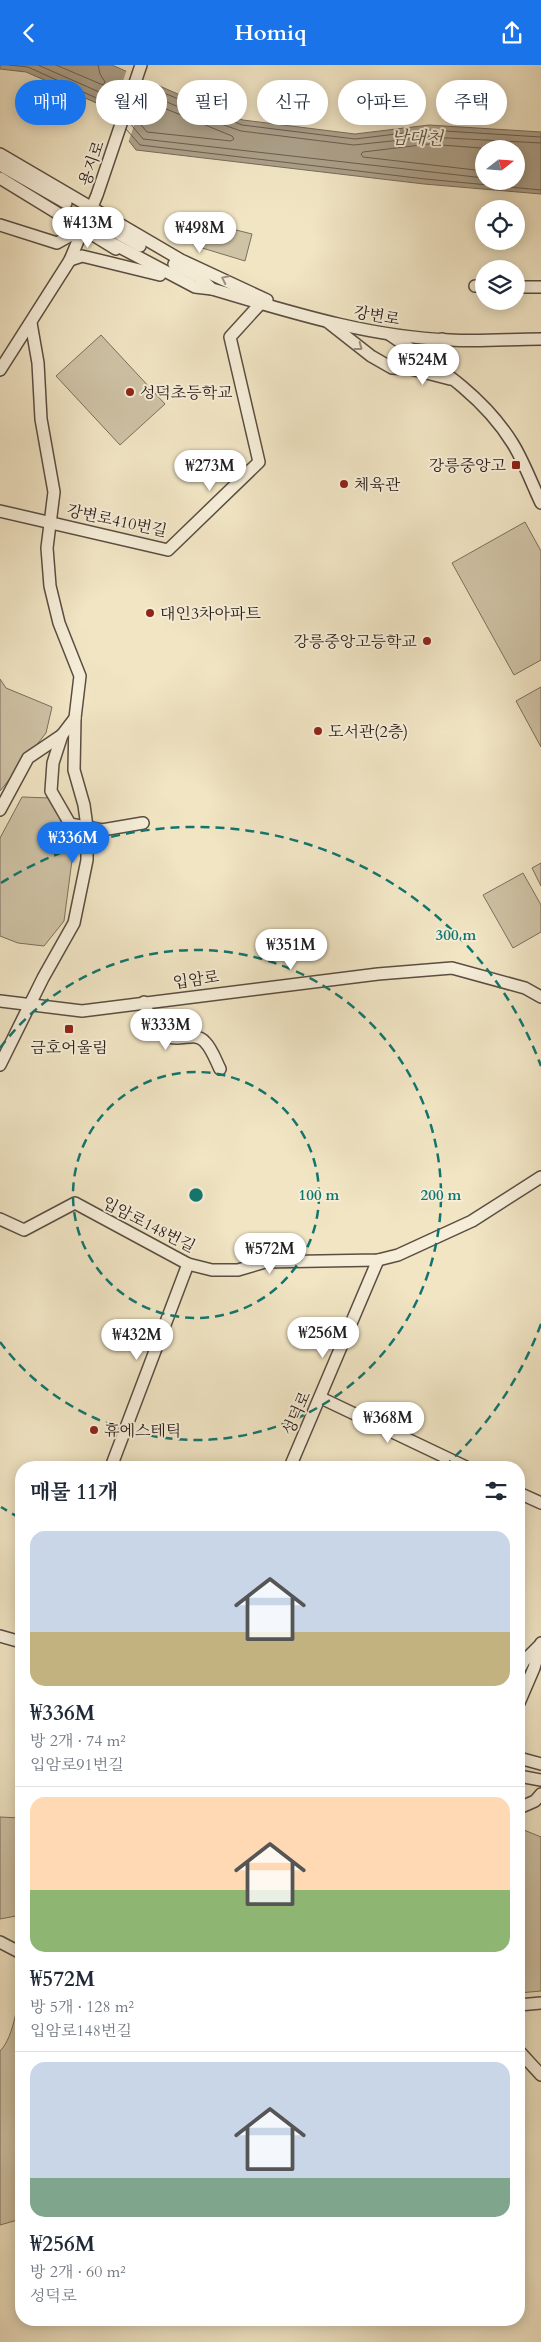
<!DOCTYPE html>
<html lang="ko">
<head>
<meta charset="utf-8">
<style>
  :root { --surface:#fff; --page:#f6f6f7; --text:#1f2937; --muted:#747a83; --line:#e0e1e3; --accent:#1a73e8 }
  body { margin:0; font-family:Cardo,"Noto Serif KR",serif; background:var(--page); color:var(--text); height:100vh; display:flex; flex-direction:column; font-size:19px; white-space:nowrap }
  * { box-sizing:border-box; margin:0 }
  p { font-size:16px; color:var(--muted) }
  .icon { flex:none; width:28px; height:28px; fill:none; stroke:currentColor; stroke-width:2; stroke-linecap:round; stroke-linejoin:round }
  .map { position:relative; flex:1; overflow:hidden }
  .side { position:absolute; left:15px; top:1396px; width:510px; height:865px; display:flex; flex-direction:column; background:var(--surface); border-radius:20px; box-shadow:0 2px 12px #0003 }
  .side>* { flex:none }
  .top-card { position:absolute; left:15px; top:15px; width:511px; height:45px; display:flex; gap:10px }
  .needle { width:32px; rotate:73deg }
  .controls { position:absolute; left:475px; top:75px; display:grid; gap:10px }
  .controls a { display:grid; place-items:center; width:50px; height:50px; border-radius:50%; background:var(--surface); box-shadow:0 2px 12px #0003; font-size:25px }
  .price { position:absolute; translate:-50% -42px; padding:0 11px; border-radius:18px; background:#fff; color:#222; font-size:16px; line-height:32px; filter:drop-shadow(0 1px 2px #0008) }
  .price::after { content:''; position:absolute; left:50%; top:30px; width:15px; height:11px; margin-left:-8px; background:inherit; clip-path:polygon(0 0,100% 0,50% 100%) }
  .price.current { background:var(--accent); color:#fff }
  ul { padding:0; list-style:none }
  li { display:grid; align-content:center; gap:10px; height:265px; padding:0 15px }
  li+li { border-top:1px solid var(--line) }
  li span { display:grid; place-items:center; height:155px; border-radius:15px; color:#555 }
  li>.icon { margin-inline-start:auto }
  span .icon { width:90px; height:90px; fill:#fffc; stroke-width:1 }
  li b { font-size:21px }
  h2 { display:flex; justify-content:space-between; align-items:center; height:60px; padding:0 15px; font-size:21px }
  .pill { padding:0 18px; border-radius:22px; background:var(--surface); box-shadow:0 2px 12px #0003; font-size:18px; line-height:45px }
  .pill.current { background:var(--accent); color:#fff }
  header { display:flex; justify-content:space-between; align-items:center; height:65px; padding:0 15px; background:var(--accent); color:#fff; font-size:22px; font-weight:700 }
  .map>svg:first-child { display:block }
  .green { fill:#cfc3a6; stroke:#7b6f5e }
  .water { fill:#aca089; stroke:#776b5b; fill-rule:evenodd }
  .pier { fill:#f1e5c4 }
  .lines { fill:none; stroke-linecap:round; stroke-linejoin:round }
  .shore { stroke:#6a5e50; stroke-width:1 }
  .minor-tunnel { stroke:#c9bda1; stroke-width:11; stroke-dasharray:11 5.5; stroke-linecap:butt }
  .minor-casing { stroke:#5a4e42; stroke-width:14 }
  .minor { stroke:#f6eed9; stroke-width:11 }
  .oneway { stroke:#998f81 }
  .ring { fill:none; stroke:#0f766e; stroke-width:2.5; stroke-dasharray:9 6 }
  .poi-dot { fill:#8f2418; stroke:#f6eed9; stroke-width:2 }
  .labels { text-anchor:middle; stroke-width:4; stroke-linejoin:round; paint-order:stroke }
  .street-label { font-size:16px; fill:#271b16; stroke:#f6eed9 }
  .poi-label { font-size:16px; fill:#271b16; stroke:#f6eed9; text-anchor:start }
  .water-label { font-size:18px; font-style:italic; fill:#5c5044; stroke:#f6eed9 }
  .centre { fill:#0f766e; stroke:#f6eed9; stroke-width:2.5 }
  .ring-label { font-size:15px; text-anchor:middle; font-weight:bold; fill:#0f766e; stroke:#f6eed9; stroke-width:4; stroke-linejoin:round; paint-order:stroke }
</style>
</head>
<body>
<header><svg class="icon" aria-label="back" viewBox="0 0 24 24"><path d="M15 5l-7 7 7 7"/></svg>Homiq<svg class="icon" aria-label="share" viewBox="0 0 24 24"><path d="M12 15V3M7 8l5-5 5 5M5 13v7h14v-7"/></svg></header>
<div class="map">
<svg width="541" height="2277" viewBox="0 0 541 2277">
  <rect width="100%" height="100%" fill="#f1e5c4"/>
  <filter id="stains"><feTurbulence type="fractalNoise" baseFrequency=".004" numOctaves="4"/><feColorMatrix values="0 0 0 0 .2 0 0 0 0 .09 0 0 0 0 .02 0 0 0 .5 -.17"/></filter>
  <radialGradient id="worn" r=".72"><stop offset=".6" stop-color="#630" stop-opacity="0"/><stop offset="1" stop-color="#630" stop-opacity=".3"/></radialGradient>
  <!-- green -->
  <g class="green">
    <polygon points="204,157 252,169 245,196 199,182"/>
    <polygon points="101,270 165,339 120,380 56,311"/>
    <polygon points="525,457 541,486 541,595 514,610 452,498"/>
    <polygon points="0,614 6,623 52,642 46,668 0,726"/>
    <polygon points="541,622 541,682 516,636"/>
    <polygon points="22,732 50,733 74,780 64,856 44,881 18,878 0,871 0,773"/>
    <polygon points="541,798 541,821 532,803"/>
    <polygon points="523,808 541,840 541,867 513,883 483,830"/>
    <polygon points="0,1752 21,1753 21,1850 0,1854"/>
    <polygon points="519,1763 541,1772 541,1926 519,1928"/>
    <path d="M21,1914v240l-21,6v-174c15,-15 18,-52 21,-72z"/>
  </g>
  <!-- water -->
  <path class="water" d="M0,0h112l93,41 38,14 112,14 74,-9 112,7v62l-117,-10 -288,-34 -35,-45 -75,-33 -26,-3zM484,84h32v32h-32z"/>
  <!-- pier -->
  <polygon class="pier" points="127,4 150,14 128,78 110,55"/>
  <g class="lines">
    <!-- shore -->
    <g class="shore">
      <polyline points="9,0 28,2 103,36 116,51"/>
      <polyline points="38,0 106,30 119,44"/>
      <polyline points="56,0 103,20 105,17 100,9 98,0"/>
      <polyline points="142,19 242,60 355,74 429,65 541,72"/>
      <polyline points="140,25 201,52 241,66 354,80 429,72 541,78"/>
      <polyline points="132,49 147,67 231,76 234,74 232,71 137,32"/>
      <polyline points="129,57 143,74 484,113"/>
      <polyline points="126,64 140,80 425,114 541,125"/>
      <polyline points="484,106 363,92 361,89 363,87 429,79 493,84"/>
    </g>
    <!-- minor-tunnel -->
    <polyline class="minor-tunnel" points="66,138 115,167"/>
    <!-- minor casing -->
    <g class="minor-casing">
      <g id="minor">
        <polyline points="0,89 181,195 267,235"/>
        <polyline points="0,100 66,138"/>
        <polyline points="0,113 116,184"/>
        <polyline points="0,160 57,178 82,164"/>
        <polyline points="115,167 140,181"/>
        <path d="M110,177l85,45 17,2c78,23 156,48 238,51 30,2 61,-1 91,-1"/>
        <polyline points="70,195 82,191 160,210"/>
        <polyline points="174,199 199,212 212,224"/>
        <polyline points="475,221 484,221"/>
        <polyline points="516,222 541,222"/>
        <polyline points="31,258 38,298 41,354 54,427 47,483 50,521 59,558 80,611 75,653 62,670 53,698 51,726 70,759 102,765 143,758"/>
        <polyline points="329,258 371,291 392,303 411,304 450,314"/>
        <path d="M390,270c46,31 93,60 123,109 11,18 19,40 28,59"/>
        <polyline points="439,304 442,274"/>
        <polyline points="0,305 70,195 97,130 141,0"/>
        <polyline points="0,446 168,485 259,397 230,272 261,238"/>
        <polyline points="0,745 28,693 62,670"/>
        <polyline points="0,936 82,946 378,909 452,903 525,923 541,932"/>
        <path d="M144,937c3,7 5,16 10,22 18,28 38,3 51,18 7,7 11,19 15,27"/>
        <polyline points="0,1000 43,913 74,858 87,795 87,762 84,740 74,705 75,653"/>
        <polyline points="0,1154 24,1165 75,1138 188,1199 212,1205 238,1205 265,1197 378,1195 398,1190 472,1156 541,1112"/>
        <polyline points="321,1333 466,1402"/>
        <polyline points="111,1402 188,1199"/>
        <polyline points="290,1402 378,1195"/>
        <polyline points="519,1428 541,1438"/>
        <polyline points="0,1571 21,1577"/>
        <polyline points="519,1605 524,1596 539,1581"/>
        <polyline points="519,1638 534,1603 541,1578"/>
        <polyline points="519,1693 541,1699"/>
        <polyline points="519,1711 541,1715"/>
        <polyline points="519,1743 535,1736 541,1729"/>
        <polyline points="0,1877 21,1888"/>
        <polyline points="519,1940 541,1938"/>
        <polyline points="519,1986 541,2010"/>
      </g>
    </g>
    <!-- minor -->
    <use href="#minor" class="minor"/>
  </g>
  <!-- one-way arrows -->
  <defs><path id="oneway-chevron" d="M-2-3.5L2.5 0L-2 3.5" fill="none" stroke-width="1.6" stroke-linecap="round" stroke-linejoin="round" transform="scale(1.25)"/></defs>
  <g class="oneway">
    <use href="#oneway-chevron" transform="translate(225 214) rotate(-154)"/>
    <use href="#oneway-chevron" transform="translate(359 282) rotate(37)"/>
  </g>
  <!-- distance rings -->
  <g class="ring">
    <circle cx="196" cy="1130" r="123"/>
    <path d="M0 983A245 245 0 1 1 0 1277"/>
    <path d="M541 1259A368 368 0 0 1 445 1401M20 1453A368 368 0 0 1 1 1442M1 818A368 368 0 0 1 541 1001"/>
  </g>
  <!-- markers -->
  <g class="poi-dot">
    <circle cx="130" cy="327" r="5"/>
    <rect x="511" y="395" width="10" height="10" rx="2.5"/>
    <circle cx="344" cy="419" r="5"/>
    <circle cx="150" cy="548" r="5"/>
    <circle cx="427" cy="576" r="5"/>
    <circle cx="318" cy="666" r="5"/>
    <rect x="64" y="959" width="10" height="10" rx="2.5"/>
    <circle cx="94" cy="1365" r="5"/>
  </g>
  <g class="labels">
    <!-- street labels -->
    <g class="street-label">
      <text transform="translate(91 98) rotate(-71)" y="6">용지로</text>
      <text transform="translate(377 250) rotate(10)" y="6">강변로</text>
      <text transform="translate(117 455) rotate(12)" y="6">강변로410번길</text>
      <text transform="translate(196 914) rotate(-8)" y="6">입암로</text>
      <text transform="translate(149 1159) rotate(27)" y="6">입암로148번길</text>
      <text transform="translate(296 1348) rotate(-66)" y="6">성덕로</text>
    </g>
    <!-- poi labels -->
    <g class="poi-label">
      <text x="140" y="333">성덕초등학교</text>
      <text x="506" y="406" text-anchor="end">강릉중앙고</text>
      <text x="354" y="425">체육관</text>
      <text x="160" y="554">대인3차아파트</text>
      <text x="417" y="582" text-anchor="end">강릉중앙고등학교</text>
      <text x="328" y="672">도서관(2층)</text>
      <text x="69" y="988" text-anchor="middle">금호어울림</text>
      <text x="104" y="1371">휴에스테틱</text>
    </g>
    <!-- water labels -->
    <g class="water-label">
      <text transform="translate(417 73) rotate(1)" y="6">남대천</text>
    </g>
  </g>
  <circle cx="196" cy="1130" r="8" class="centre"/>
  <g class="ring-label">
    <text x="456" y="875">300 m</text>
    <text x="319" y="1135">100 m</text>
    <text x="441" y="1135">200 m</text>
  </g>
  <rect width="100%" height="100%" filter="url(#stains)"/>
  <rect width="100%" height="100%" fill="url(#worn)"/>
</svg>
<div class="controls">
<a><svg class="needle" viewBox="-14 -14 28 28"><path d="M0-13l5 13h-10z" fill="#e53935"/><path d="M0 13l5-13h-10z" fill="#747a83"/></svg></a>
<a><svg class="icon" aria-label="locate" viewBox="0 0 24 24"><circle cx="12" cy="12" r="6"/><path d="M12 2v4M12 18v4M2 12h4M18 12h4"/></svg></a>
<a><svg class="icon" aria-label="layers" viewBox="0 0 24 24"><path d="M12 4l9 5-9 5-9-5zM3 14l9 5 9-5"/></svg></a>
</div>
<b class="price" style="left:88px;top:184px">₩413M</b>
<b class="price" style="left:200px;top:189px">₩498M</b>
<b class="price" style="left:423px;top:321px">₩524M</b>
<b class="price" style="left:210px;top:427px">₩273M</b>
<b class="price current" style="left:73px;top:799px">₩336M</b>
<b class="price" style="left:291px;top:906px">₩351M</b>
<b class="price" style="left:166px;top:986px">₩333M</b>
<b class="price" style="left:270px;top:1210px">₩572M</b>
<b class="price" style="left:323px;top:1294px">₩256M</b>
<b class="price" style="left:137px;top:1296px">₩432M</b>
<b class="price" style="left:388px;top:1379px">₩368M</b>
<div class="top-card">
<a class="pill current">매매</a>
<a class="pill">월세</a>
<a class="pill">필터</a>
<a class="pill">신규</a>
<a class="pill">아파트</a>
<a class="pill">주택</a>
</div>
<section class="side">
<h2>매물 11개<svg class="icon" aria-label="filters" viewBox="0 0 24 24"><path d="M4 7h16M4 17h16"/><circle cx="9" cy="7" r="2"/><circle cx="15" cy="17" r="2"/></svg></h2>
<ul>
<li><span style="background:linear-gradient(#c9d6e8 65%,#c2b280 0)"><svg class="icon" aria-label="home" viewBox="0 0 24 24"><path d="M3 11l9-7 9 7M6 9v11h12V9"/></svg></span><div><b>₩336M</b><p>방 2개 · 74 m²</p><p>입암로91번길</p></div></li>
<li><span style="background:linear-gradient(#ffd9b3 60%,#8fb573 0)"><svg class="icon" aria-label="home" viewBox="0 0 24 24"><path d="M3 11l9-7 9 7M6 9v11h12V9"/></svg></span><div><b>₩572M</b><p>방 5개 · 128 m²</p><p>입암로148번길</p></div></li>
<li><span style="background:linear-gradient(#c9d6e8 75%,#7fa58c 0)"><svg class="icon" aria-label="home" viewBox="0 0 24 24"><path d="M3 11l9-7 9 7M6 9v11h12V9"/></svg></span><div><b>₩256M</b><p>방 2개 · 60 m²</p><p>성덕로</p></div></li>
</ul>
</section>
</div>
</body>
</html>
